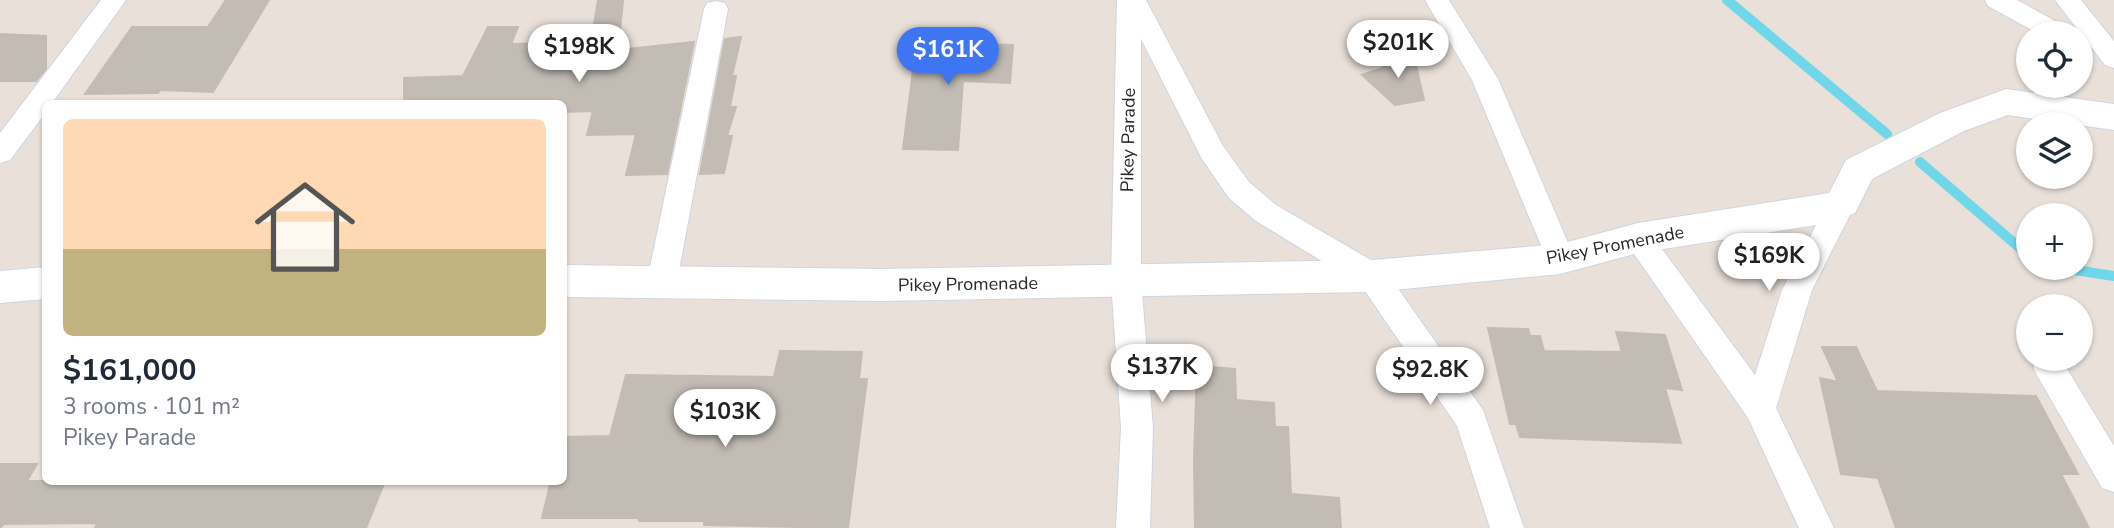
<!DOCTYPE html>
<html lang="en">
<head>
<meta charset="utf-8">
<style>
  :root { --surface:#fff; --page:#f6f6f7; --text:#1f2937; --muted:#747a83; --line:#e0e1e3; --accent:#3d75f2 }
  body { margin:0; font-family:"Nunito Sans",sans-serif; background:var(--page); color:var(--text); height:100vh; display:flex; flex-direction:column; font-size:26px; white-space:nowrap }
  * { box-sizing:border-box; margin:0 }
  p { font-size:23px; color:var(--muted) }
  .icon { flex:none; width:38px; height:38px; fill:none; stroke:currentColor; stroke-width:2; stroke-linecap:round; stroke-linejoin:round }
  .map { position:relative; flex:1; overflow:hidden }
  .details { position:absolute; left:42px; top:100px; width:525px; height:385px; display:flex; flex-direction:column; background:var(--surface); border-radius:10px; box-shadow:0 2px 5px #0004 }
  .details>* { flex:none }
  .buttons { position:absolute; left:2016px; top:21px; display:grid; gap:14px }
  .buttons a { display:grid; place-items:center; width:77px; height:77px; border-radius:50%; background:var(--surface); box-shadow:0 2px 5px #0004; font-size:35px }
  .price { position:absolute; translate:-50% -60px; padding:0 16px; border-radius:24px; background:#fff; color:#222; font-size:23px; line-height:46px; filter:drop-shadow(0 2px 4px #0008) }
  .price::after { content:''; position:absolute; left:50%; top:42px; width:21px; height:16px; margin-left:-10px; background:inherit; clip-path:polygon(0 0,100% 0,50% 100%) }
  .price.selected { background:var(--accent); color:#fff }
  ul { padding:0; list-style:none }
  li { display:grid; align-content:center; gap:14px; height:371px; padding:0 21px }
  li+li { border-top:2px solid var(--line) }
  li span { display:grid; place-items:center; height:217px; border-radius:10px; color:#555 }
  li>.icon { margin-inline-start:auto }
  span .icon { width:126px; height:126px; fill:#fffc; stroke-width:1 }
  li b { font-size:30px }
  .map>svg:first-child { display:block }
  .lines { fill:none; stroke-linecap:round; stroke-linejoin:round }
  .stream { stroke:#6fd7e9; stroke-width:10 }
  .building { fill:#c2bcb5; stroke:#c4bcb3; stroke-width:2 }
  .minor-casing { stroke:#ced4e0; stroke-width:2 }
  .tertiary-casing { stroke:#ced4e0; stroke-width:2 }
  .minor { fill:#fff; fill-rule:evenodd }
  .tertiary { fill:#fff; fill-rule:evenodd }
  .labels { text-anchor:middle; stroke-width:6; stroke-linejoin:round; paint-order:stroke }
  .street-label { font-size:18px; fill:#272727; stroke:#fff }
</style>
</head>
<body>
<div class="map">
<svg width="2114" height="528" viewBox="0 0 2114 528">
  <rect width="100%" height="100%" fill="#e9e0d9"/>
  <g class="lines">
    <!-- stream -->
    <g class="stream">
      <polyline points="1727,0 1887,134"/>
      <polyline points="1920,162 2028,255"/>
      <polyline points="2062,268 2114,276"/>
    </g>
  </g>
  <!-- building -->
  <g class="building">
    <polygon points="226,0 269,0 213,92 160,90 158,93 85,94 132,27 208,27"/>
    <polygon points="598,0 623,0 618,50 694,42 667,174 626,175 636,134 587,135 593,111 564,112 564,103 404,103 404,78 463,76 488,27 518,27 511,44 591,43"/>
    <polygon points="923,33 961,34 960,44 1013,45 1010,83 963,81 958,150 903,149 915,55 920,55"/>
    <polygon points="0,34 46,36 46,69 36,81 0,81"/>
    <polygon points="741,37 732,76 736,76 730,107 736,107 727,136 732,136 724,173 700,174 725,39"/>
    <polygon points="1381,57 1414,57 1424,100 1395,105 1362,75 1383,68"/>
    <polygon points="1488,328 1528,329 1530,336 1540,336 1544,351 1622,352 1616,332 1665,335 1682,390 1665,388 1681,443 1520,437 1516,424 1510,424"/>
    <polygon points="1822,347 1856,347 1877,391 2036,396 2078,474 2061,474 2089,528 1896,528 1878,478 1841,474 1820,378 1838,382"/>
    <polygon points="780,351 862,352 859,379 867,379 848,528 704,525 704,521 639,521 639,518 542,518 551,481 564,481 564,437 610,436 626,375 774,377"/>
    <polygon points="1197,366 1235,369 1236,400 1274,403 1275,427 1288,427 1291,494 1339,498 1341,528 1195,528 1194,460"/>
    <polygon points="0,464 37,464 27,481 385,481 366,528 95,528 97,523 4,524 0,528"/>
  </g>
  <g class="lines">
    <!-- minor casing -->
    <g class="minor-casing">
      <g id="minor">
        <polygon points="101,0 126,0 52,103 46,103 46,112 10,160 0,163 0,133"/>
        <polygon points="1117,0 1146,0 1223,146 1249,182 1276,205 1383,267 1483,410 1524,528 1490,528 1457,426 1361,285 1256,221 1229,198 1202,159 1141,39 1141,280 1153,428 1150,528 1116,528 1121,428 1111,280"/>
        <polygon points="1425,0 1449,0 1498,79 1575,259 1570,267 1560,271 1550,267 1472,80"/>
        <polygon points="1985,0 2017,0 2066,27 2070,33 2037,33 1988,6"/>
        <polygon points="2055,0 2081,0 2114,41 2114,68 2105,65"/>
        <polygon points="716,1 725,3 728,9 677,281 673,290 662,293 651,290 647,281 704,9 707,3"/>
        <polygon points="1842,192 1852,195 1856,203 1812,290 1776,408 1834,528 1799,528 1748,418 1623,238 1628,230 1638,226 1648,230 1755,375 1782,290 1832,195"/>
        <polygon points="2037,359 2061,359 2114,446 2114,492 2102,488 2038,377 2033,367"/>
      </g>
    </g>
    <!-- tertiary casing -->
    <g class="tertiary-casing">
      <g id="tertiary">
        <polygon points="2006,89 2114,104 2114,130 2008,115 1964,131 1872,179 1855,213 1823,224 1638,253 1560,274 1372,292 882,301 564,297 564,265 882,269 1372,260 1560,244 1638,223 1829,193 1846,160 1940,113"/>
        <polygon points="46,267 46,299 0,303 0,271"/>
      </g>
    </g>
    <!-- minor -->
    <use href="#minor" class="minor"/>
    <!-- tertiary -->
    <use href="#tertiary" class="tertiary"/>
  </g>
  <g class="labels">
    <!-- street labels -->
    <g class="street-label">
      <text transform="translate(1128 140) rotate(-89)" y="6">Pikey Parade</text>
      <text transform="translate(1615 245) rotate(-11)" y="6">Pikey Promenade</text>
      <text transform="translate(968 284) rotate(-1)" y="6">Pikey Promenade</text>
    </g>
  </g>
</svg>
<div class="buttons">
<a><svg class="icon" aria-label="locate" viewBox="0 0 24 24"><circle cx="12" cy="12" r="6"/><path d="M12 2v4M12 18v4M2 12h4M18 12h4"/></svg></a>
<a><svg class="icon" aria-label="layers" viewBox="0 0 24 24"><path d="M12 4l9 5-9 5-9-5zM3 14l9 5 9-5"/></svg></a>
<a>+</a>
<a>−</a>
</div>
<b class="price" style="left:1398px;top:80px">$201K</b>
<b class="price" style="left:579px;top:84px">$198K</b>
<b class="price selected" style="left:948px;top:87px">$161K</b>
<b class="price" style="left:1769px;top:293px">$169K</b>
<b class="price" style="left:1162px;top:404px">$137K</b>
<b class="price" style="left:1430px;top:407px">$92.8K</b>
<b class="price" style="left:725px;top:449px">$103K</b>
<section class="details">
<ul>
<li><span style="background:linear-gradient(#ffd9b3 60%,#c2b280 0)"><svg class="icon" aria-label="home" viewBox="0 0 24 24"><path d="M3 11l9-7 9 7M6 9v11h12V9"/></svg></span><div><b>$161,000</b><p>3 rooms · 101 m²</p><p>Pikey Parade</p></div></li>
</ul>
</section>
</div>
</body>
</html>
